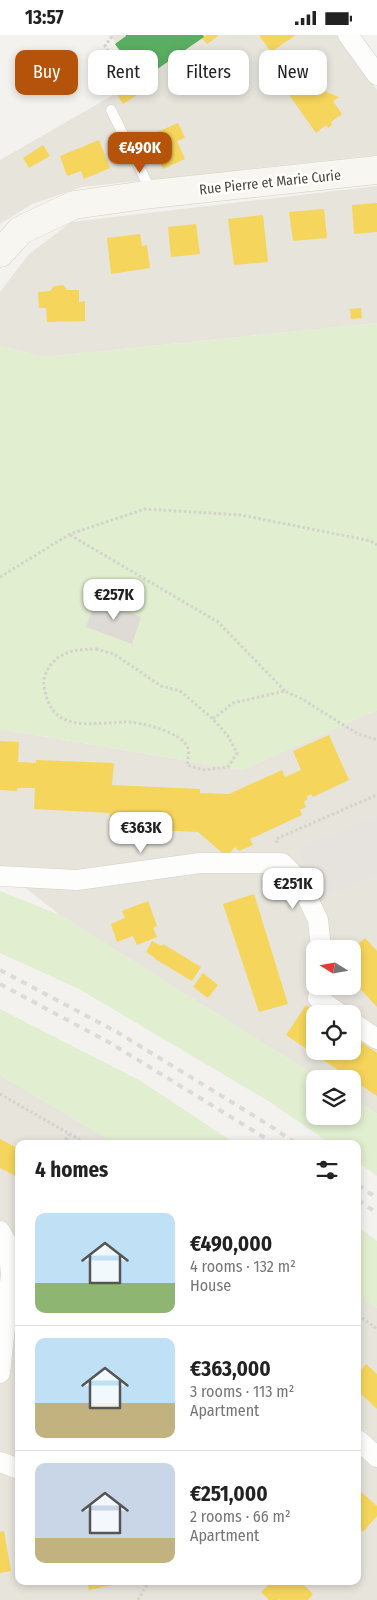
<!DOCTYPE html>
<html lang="en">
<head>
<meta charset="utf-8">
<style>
  :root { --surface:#fff; --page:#f6f6f6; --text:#222; --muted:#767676; --line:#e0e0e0; --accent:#b45309 }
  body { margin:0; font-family:"Fira Sans Condensed",sans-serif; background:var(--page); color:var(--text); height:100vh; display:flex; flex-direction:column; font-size:19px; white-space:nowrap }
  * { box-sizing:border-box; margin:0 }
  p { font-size:16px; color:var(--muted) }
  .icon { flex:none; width:28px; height:28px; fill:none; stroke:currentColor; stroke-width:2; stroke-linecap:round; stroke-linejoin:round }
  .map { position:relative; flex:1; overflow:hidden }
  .sheet { position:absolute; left:15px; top:1105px; width:346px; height:445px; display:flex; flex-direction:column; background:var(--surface); border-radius:10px; box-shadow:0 2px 8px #0003 }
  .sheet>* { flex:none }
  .top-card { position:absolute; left:15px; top:15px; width:348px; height:45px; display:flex; gap:10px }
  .needle { width:32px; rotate:281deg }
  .tools { position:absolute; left:306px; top:905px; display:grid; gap:10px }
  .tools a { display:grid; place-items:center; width:55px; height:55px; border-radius:10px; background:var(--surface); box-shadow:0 2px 8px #0003; font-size:25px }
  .price { position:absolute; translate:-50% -42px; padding:0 11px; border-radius:10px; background:#fff; color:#222; font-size:16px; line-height:32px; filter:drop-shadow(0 1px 2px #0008) }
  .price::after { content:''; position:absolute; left:50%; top:30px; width:15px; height:11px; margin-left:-8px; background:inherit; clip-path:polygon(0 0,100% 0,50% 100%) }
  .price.current { background:var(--accent); color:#fff }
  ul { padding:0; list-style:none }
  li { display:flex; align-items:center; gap:15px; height:125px; padding:0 20px }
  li+li { border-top:1px solid var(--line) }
  li span { display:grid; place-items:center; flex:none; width:140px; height:100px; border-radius:10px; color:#555 }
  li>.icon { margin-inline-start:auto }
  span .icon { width:60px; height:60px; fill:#fffc; stroke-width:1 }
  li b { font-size:21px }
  h2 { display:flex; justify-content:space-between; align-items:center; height:60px; padding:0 20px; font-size:21px }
  .chip { padding:0 18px; border-radius:10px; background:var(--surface); box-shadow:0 2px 8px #0003; font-size:18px; line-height:45px }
  .chip.current { background:var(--accent); color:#fff }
  .status { display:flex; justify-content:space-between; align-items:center; height:35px; padding:0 25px; background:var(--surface); direction:ltr }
  .status svg { height:14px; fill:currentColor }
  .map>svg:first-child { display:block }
  .residential { fill:#e7e4dc; fill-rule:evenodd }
  .green { fill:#e1eecf }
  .parking { fill:#e6e3df }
  .homes { fill:#f6d55c }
  .public { fill:#5aae61 }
  .building { fill:#dedbd6 }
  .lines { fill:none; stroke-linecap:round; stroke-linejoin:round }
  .lane-casing { stroke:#d2d0cb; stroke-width:11 }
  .street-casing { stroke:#d2d0cb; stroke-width:21 }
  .secondary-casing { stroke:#d3cfc5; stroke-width:29 }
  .path { stroke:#d3d2cc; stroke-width:3; stroke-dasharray:2.5 2.5; stroke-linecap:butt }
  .lane { stroke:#fdfdfc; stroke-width:10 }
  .street { stroke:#fdfdfc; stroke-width:20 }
  .secondary { stroke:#f7f6f1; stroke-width:28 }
  .rail { stroke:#dbdbda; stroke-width:4; stroke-dasharray:6 6; stroke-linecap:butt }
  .labels { text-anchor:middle; stroke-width:5; stroke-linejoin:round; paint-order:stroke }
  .street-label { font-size:14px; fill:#4b4439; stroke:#fff }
</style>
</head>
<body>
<div class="status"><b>13:57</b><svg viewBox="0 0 49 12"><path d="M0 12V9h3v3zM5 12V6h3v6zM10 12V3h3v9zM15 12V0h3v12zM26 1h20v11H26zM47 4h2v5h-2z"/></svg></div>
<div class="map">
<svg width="377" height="1565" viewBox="0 0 377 1565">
  <rect width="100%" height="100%" fill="#f4f2ee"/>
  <!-- residential -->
  <g class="residential">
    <polygon points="110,0 337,0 377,55 377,120 82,152 32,169 0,189 0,125 141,44"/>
    <polygon points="377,151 377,288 44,322 0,311 0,257 28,220 71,187"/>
    <path d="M377,675v404l-24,-15 -1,-20h-32l-260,-164 -60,-47v-139l242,41zM315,914h37v37h-37zM315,979h37v37h-37z"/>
    <polygon points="0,1040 117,1109 19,1109 19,1546 358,1546 358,1260 377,1273 377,1565 0,1565"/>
  </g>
  <!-- green -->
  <g class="green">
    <polygon points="377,288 377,675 242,735 0,694 0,311 44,322"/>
    <polygon points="0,856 60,880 320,1044 315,1044 315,1081 352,1081 353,1064 377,1079 377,1141 358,1127 358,1109 331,1109 270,1067 79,954 0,918"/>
    <polygon points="0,974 139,1045 236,1109 117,1109 0,1040"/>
    <polygon points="358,1192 377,1206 377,1273 358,1260"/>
  </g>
  <!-- parking -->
  <polygon class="parking" points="377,781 377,840 326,861 297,814"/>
  <!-- homes -->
  <g class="homes">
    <polygon points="206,0 217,0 218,1 207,9 202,3"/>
    <polygon points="259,0 296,0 271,17"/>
    <polygon points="313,38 326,57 339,62 333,66 342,79 331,87 332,90 328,93 326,90 316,98 287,57"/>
    <polygon points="134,48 140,58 123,69 116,58"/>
    <polygon points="178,88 185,103 177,106 185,124 163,134 148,101"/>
    <polygon points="99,105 110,133 84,144 81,136 67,141 60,121"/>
    <polygon points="43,110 50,121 29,133 23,123"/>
    <polygon points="377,168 377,197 354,199 352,170"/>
    <polygon points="324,174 327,203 293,206 289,177"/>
    <polygon points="263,180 268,227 234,230 228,184"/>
    <polygon points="196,189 200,219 171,222 168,192"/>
    <polygon points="140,199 142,211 147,210 150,233 111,239 107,203"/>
    <polygon points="63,250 67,255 79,255 79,267 85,266 85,286 47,287 46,273 39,273 38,257 50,256 54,251"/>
    <polygon points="361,273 362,283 351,284 350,274"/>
    <polygon points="329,700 349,745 313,762 311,759 306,762 308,764 304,767 306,772 300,775 302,780 250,804 253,810 239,816 235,812 227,822 198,797 150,795 150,801 109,798 110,778 34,774 35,753 18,753 17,756 0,755 0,706 19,707 18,727 36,728 36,725 114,728 112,750 200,754 200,758 229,759 282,735 285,742 301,735 293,716"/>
    <polygon points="254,859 288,969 259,977 223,869"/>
    <polygon points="148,866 157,891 153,893 157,902 137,910 133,901 117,907 111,889 125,883 122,876"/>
    <polygon points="365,903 377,916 377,972 352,945 352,914"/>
    <polygon points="152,906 162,911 163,909 201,932 192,946 155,924 155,923 146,917"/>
    <polygon points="203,938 218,950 208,963 193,952"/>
    <polygon points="306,970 319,979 315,979 315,1016 352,1016 352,1001 377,1018 377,1061 286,1000"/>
    <polygon points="0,1104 19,1114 19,1143 0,1133"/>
    <polygon points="366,1329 377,1339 377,1374 358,1356 358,1339"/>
    <polygon points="358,1454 377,1471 377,1481 363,1497 358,1492"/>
    <polygon points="4,1496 11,1536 0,1538 0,1497"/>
    <polygon points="87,1546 126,1546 126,1547 89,1555"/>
    <polygon points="273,1546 300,1546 313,1559 308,1565 281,1565 279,1564 278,1565 269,1565 261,1557"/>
  </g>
  <!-- public -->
  <polygon class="public" points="126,0 203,0 204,2 153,37 142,22 130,30 115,9 126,1"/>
  <!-- building -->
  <polygon class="building" points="115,565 127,569 125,576 141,582 132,609 86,592 95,567 112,572"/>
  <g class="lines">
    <!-- lane casing -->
    <g class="lane-casing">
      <polyline id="lane" points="111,75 152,158"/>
    </g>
    <!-- street casing -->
    <g class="street-casing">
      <g id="street">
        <polyline points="348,0 377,40"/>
        <polyline points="0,841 77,845 200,828 282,828 299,845 318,885 321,914"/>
        <polyline points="320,951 318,963 340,979"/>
        <polyline points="352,987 377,1004"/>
        <polyline points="0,1196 8,1210 11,1239 0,1338"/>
        <polyline points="358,1405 377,1422"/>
        <polyline points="0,1427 19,1434"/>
      </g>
    </g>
    <!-- secondary casing -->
    <g class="secondary-casing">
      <polyline id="secondary" points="0,218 21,195 74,170 152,159 377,135"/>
    </g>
    <!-- path -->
    <g class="path">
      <polyline points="109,58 125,48 105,11 113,0"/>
      <polyline points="70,500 218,587 285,656"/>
      <polyline points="0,542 70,499 145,474 241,480 371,506 377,510"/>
      <path d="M96,614l18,5 47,32 19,5 33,28 15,17 9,17 -9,14 -24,3 -17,-5c1,-5 2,-11 1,-16 -3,-16 -49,-28 -63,-27 -36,1 -75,12 -81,-37 -1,-11 7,-23 15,-28 13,-8 22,-7 37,-8z"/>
      <polyline points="213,684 233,668 285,656 302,664 358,699 377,705"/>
      <polyline points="277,808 276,804 377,760"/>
      <polyline points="0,1059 87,1109"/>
      <polyline points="63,1109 69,1099"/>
      <polyline points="358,1280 377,1294"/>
      <polyline points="138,1565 149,1546"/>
    </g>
    <!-- lane -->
    <use href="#lane" class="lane"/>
    <!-- street -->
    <use href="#street" class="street"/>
    <!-- secondary -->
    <use href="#secondary" class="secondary"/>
    <!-- rail -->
    <g class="rail">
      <polyline points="0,935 117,997 269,1090 297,1109"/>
      <polyline points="0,949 112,1009 275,1109"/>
      <polyline points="358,1150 377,1163"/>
      <polyline points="358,1165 377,1178"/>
    </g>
  </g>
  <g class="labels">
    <!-- street labels -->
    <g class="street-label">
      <text transform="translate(270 147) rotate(-6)" y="5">Rue Pierre et Marie Curie</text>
    </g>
  </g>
</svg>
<div class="tools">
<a><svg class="needle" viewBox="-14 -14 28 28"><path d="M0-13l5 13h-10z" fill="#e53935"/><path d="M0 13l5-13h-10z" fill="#767676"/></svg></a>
<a><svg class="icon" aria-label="locate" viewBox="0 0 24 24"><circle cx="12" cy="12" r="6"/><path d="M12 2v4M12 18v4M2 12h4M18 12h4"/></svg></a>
<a><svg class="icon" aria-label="layers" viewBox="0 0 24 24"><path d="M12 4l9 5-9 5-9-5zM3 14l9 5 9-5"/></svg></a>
</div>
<b class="price current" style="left:140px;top:139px">€490K</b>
<b class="price" style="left:114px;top:586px">€257K</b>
<b class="price" style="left:141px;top:819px">€363K</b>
<b class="price" style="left:293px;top:875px">€251K</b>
<div class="top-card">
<a class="chip current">Buy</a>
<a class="chip">Rent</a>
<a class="chip">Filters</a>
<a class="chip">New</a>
</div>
<section class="sheet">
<h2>4 homes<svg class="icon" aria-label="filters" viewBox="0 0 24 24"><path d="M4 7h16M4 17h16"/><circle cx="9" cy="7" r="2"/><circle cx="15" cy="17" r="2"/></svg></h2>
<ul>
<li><span style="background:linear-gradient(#bfe0f5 70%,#8fb573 0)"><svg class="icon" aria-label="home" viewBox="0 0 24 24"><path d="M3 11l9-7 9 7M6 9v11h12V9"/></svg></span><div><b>€490,000</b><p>4 rooms · 132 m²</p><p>House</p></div></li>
<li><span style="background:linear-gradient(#bfe0f5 65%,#c2b280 0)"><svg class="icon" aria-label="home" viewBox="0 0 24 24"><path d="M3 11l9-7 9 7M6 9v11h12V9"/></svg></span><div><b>€363,000</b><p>3 rooms · 113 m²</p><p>Apartment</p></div></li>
<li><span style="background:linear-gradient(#c9d6e8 75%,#c2b280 0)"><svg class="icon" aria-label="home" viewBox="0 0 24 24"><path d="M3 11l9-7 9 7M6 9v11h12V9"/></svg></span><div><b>€251,000</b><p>2 rooms · 66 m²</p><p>Apartment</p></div></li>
</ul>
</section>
</div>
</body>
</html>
